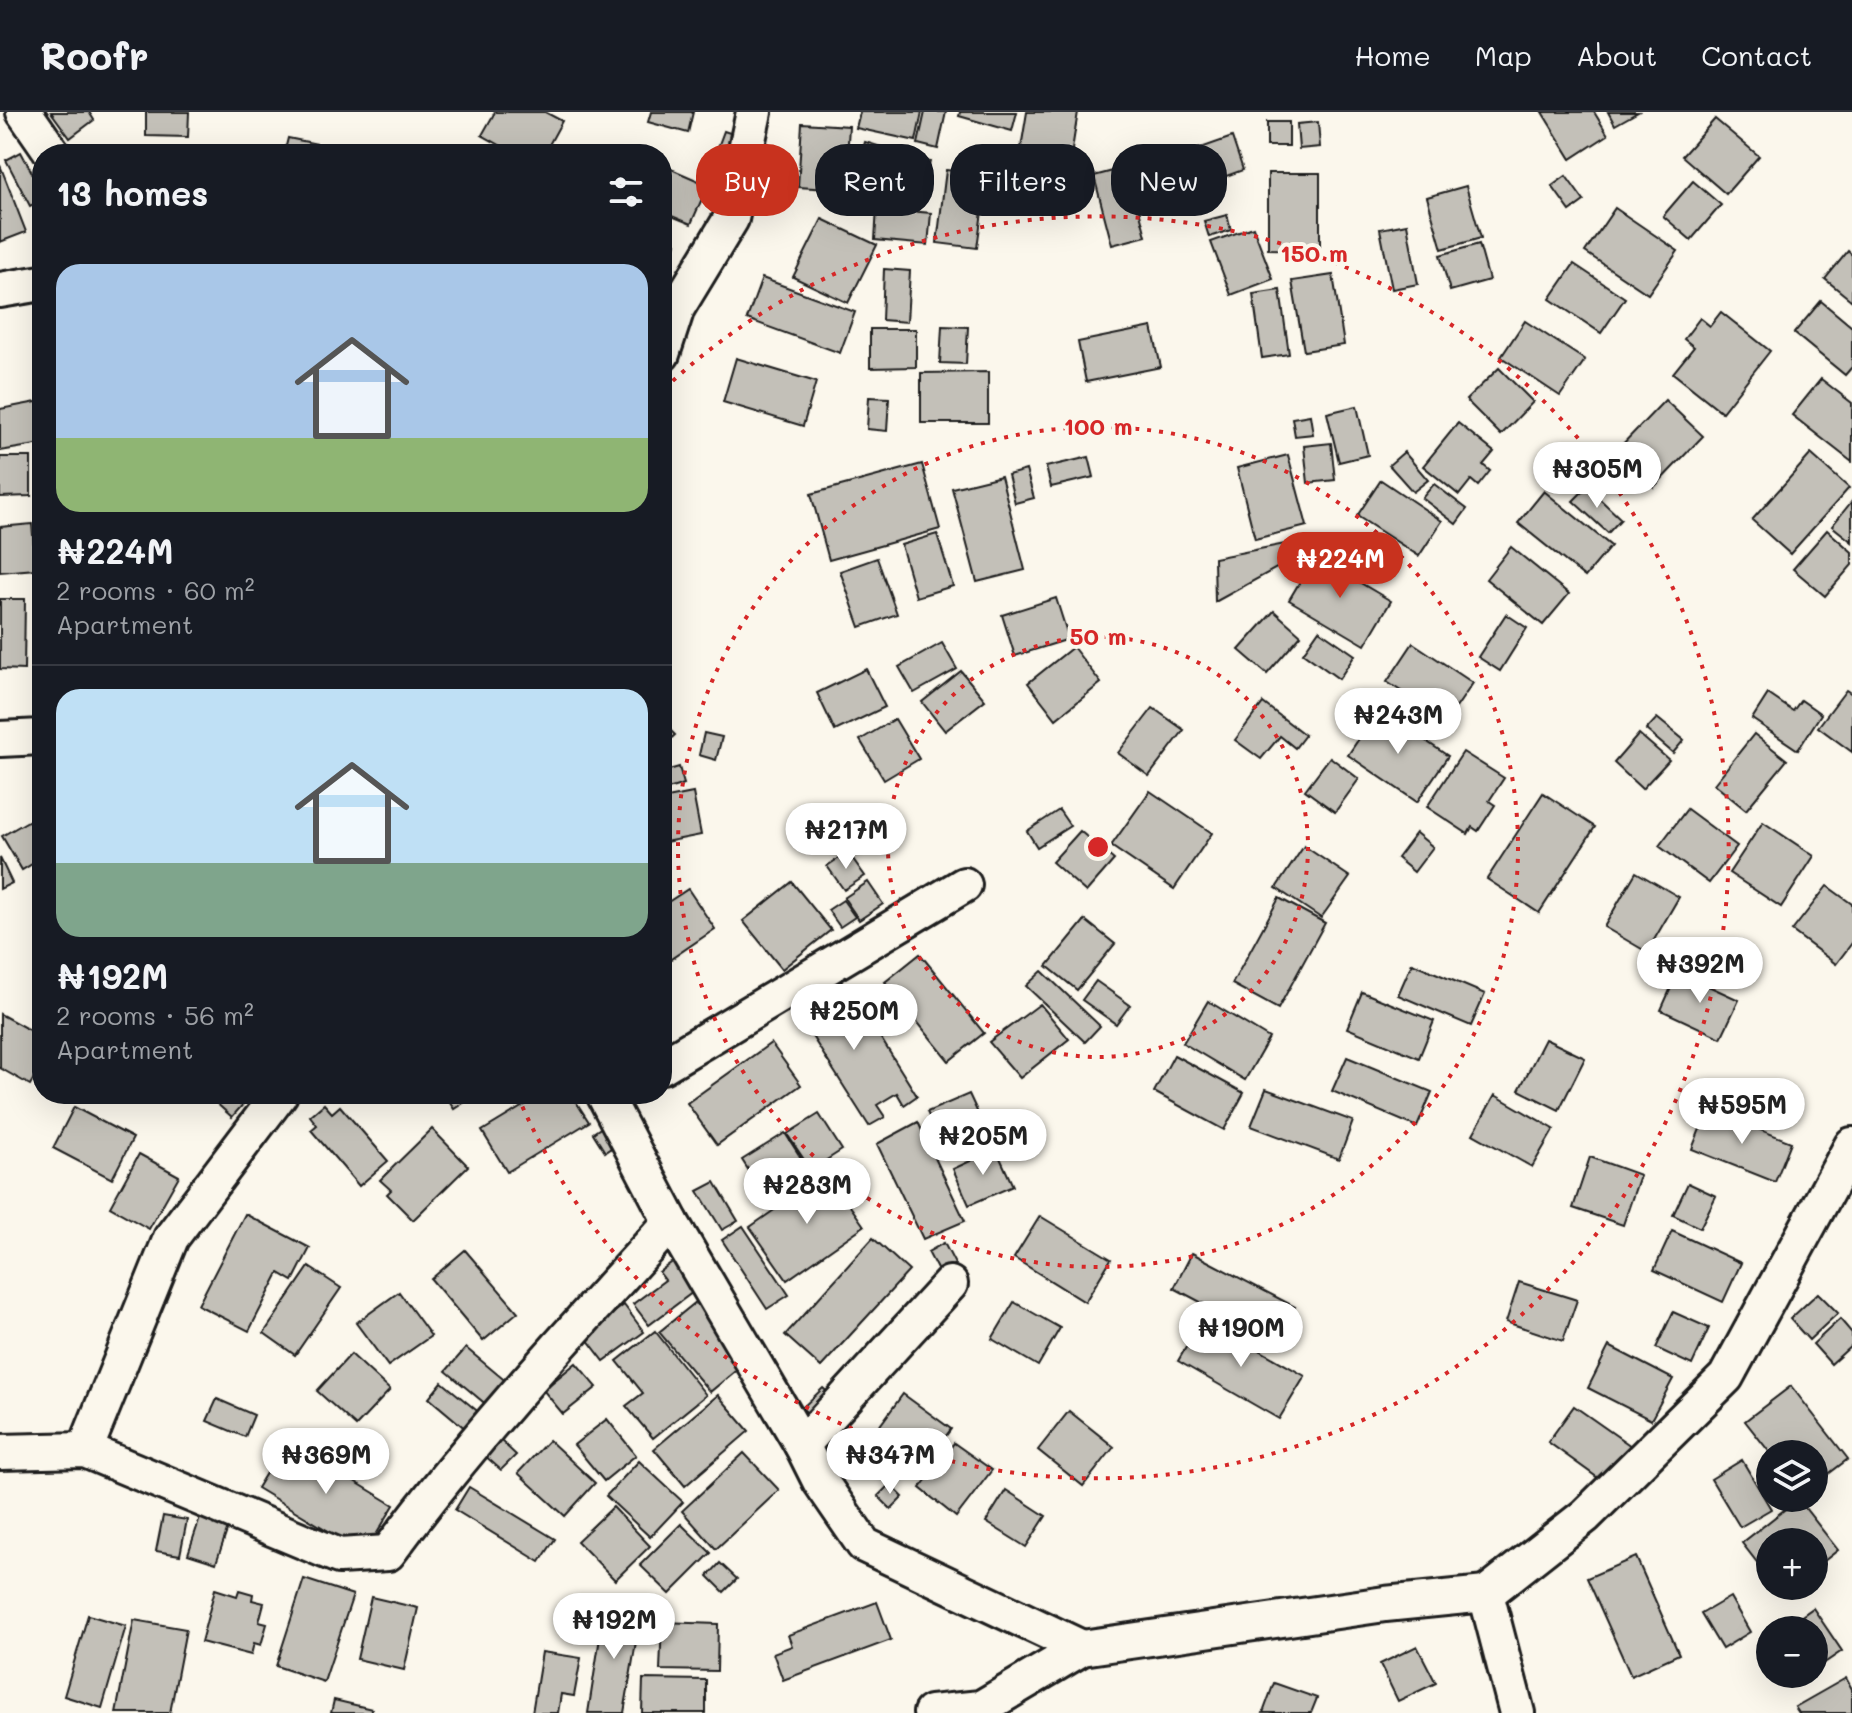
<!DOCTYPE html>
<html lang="en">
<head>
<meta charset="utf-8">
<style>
  :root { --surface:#171b24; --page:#20242c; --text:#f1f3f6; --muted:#9ea1a6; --line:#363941; --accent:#c8321e }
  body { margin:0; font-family:Mali,sans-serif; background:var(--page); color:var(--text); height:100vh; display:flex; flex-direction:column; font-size:30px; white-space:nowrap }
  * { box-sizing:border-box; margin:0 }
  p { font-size:26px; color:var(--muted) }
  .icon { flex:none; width:44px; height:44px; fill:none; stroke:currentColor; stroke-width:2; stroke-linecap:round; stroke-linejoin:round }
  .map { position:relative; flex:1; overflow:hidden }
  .details { position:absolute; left:32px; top:32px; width:640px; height:960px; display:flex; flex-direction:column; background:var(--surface); border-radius:32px; box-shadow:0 8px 32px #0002 }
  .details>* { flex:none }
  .hud { position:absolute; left:696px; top:32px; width:760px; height:72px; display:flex; gap:16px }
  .controls { position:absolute; left:1756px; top:1328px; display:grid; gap:16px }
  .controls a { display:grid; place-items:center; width:72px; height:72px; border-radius:50%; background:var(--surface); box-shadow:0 8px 32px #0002; font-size:40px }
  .price { position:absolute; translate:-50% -68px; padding:0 18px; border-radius:28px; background:#fff; color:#222; font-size:26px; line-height:52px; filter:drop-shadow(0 2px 4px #0008) }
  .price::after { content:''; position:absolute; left:50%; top:48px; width:24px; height:18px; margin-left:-12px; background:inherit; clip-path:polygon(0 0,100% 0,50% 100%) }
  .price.active { background:var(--accent); color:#fff }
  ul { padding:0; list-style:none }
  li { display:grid; align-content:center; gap:16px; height:424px; padding:0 24px }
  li+li { border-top:2px solid var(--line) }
  li span { display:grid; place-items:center; height:248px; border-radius:24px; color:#555 }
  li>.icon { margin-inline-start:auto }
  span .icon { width:144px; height:144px; fill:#fffc; stroke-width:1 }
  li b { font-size:34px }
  h2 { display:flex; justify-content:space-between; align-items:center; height:96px; padding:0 24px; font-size:34px }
  .pill { padding:0 28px; border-radius:32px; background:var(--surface); box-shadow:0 8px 32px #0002; font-size:28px; line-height:72px }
  .pill.active { background:var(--accent); color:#fff }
  header { display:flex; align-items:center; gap:48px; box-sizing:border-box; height:112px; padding:0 40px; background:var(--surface); border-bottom:2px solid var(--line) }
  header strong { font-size:38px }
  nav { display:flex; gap:44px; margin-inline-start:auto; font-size:28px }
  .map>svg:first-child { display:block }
  .building { fill:#c3c0b8; stroke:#1c1c1c; stroke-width:2 }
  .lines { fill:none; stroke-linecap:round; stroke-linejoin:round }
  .minor-casing { stroke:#1c1c1c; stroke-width:40 }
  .minor { stroke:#fbf7ec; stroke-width:34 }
  .ring { fill:none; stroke:#d62828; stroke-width:4; stroke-dasharray:4 8 }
  .centre { fill:#d62828; stroke:#fbf7ec; stroke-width:4 }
  .ring-label { font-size:24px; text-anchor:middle; font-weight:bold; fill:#d62828; stroke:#fbf7ec; stroke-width:8; stroke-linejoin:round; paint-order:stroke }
</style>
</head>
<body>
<header>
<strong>Roofr</strong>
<nav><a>Home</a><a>Map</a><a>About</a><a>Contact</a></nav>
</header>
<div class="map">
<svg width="1852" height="1601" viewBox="0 0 1852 1601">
  <rect width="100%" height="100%" fill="#fbf7ec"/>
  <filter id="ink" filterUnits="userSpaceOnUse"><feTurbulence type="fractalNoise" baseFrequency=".0125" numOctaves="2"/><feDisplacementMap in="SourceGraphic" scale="16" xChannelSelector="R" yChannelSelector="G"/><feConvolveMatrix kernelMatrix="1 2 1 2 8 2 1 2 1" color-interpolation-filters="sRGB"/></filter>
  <g filter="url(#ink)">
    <!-- building -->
    <g class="building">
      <polygon points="51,0 89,0 94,8 70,26"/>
      <polygon points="146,0 189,0 188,25 146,24"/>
      <polygon points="495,0 545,0 562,9 544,42 516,42 482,23"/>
      <polygon points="651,0 693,0 688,21 648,10"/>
      <polygon points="860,0 922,0 916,29 856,16"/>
      <polygon points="925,0 946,0 938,37 918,32"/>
      <polygon points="960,0 1017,0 1012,19 959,4"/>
      <polygon points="1027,0 1078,0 1071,44 1021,36"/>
      <polygon points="1542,0 1594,0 1608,23 1571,47"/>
      <polygon points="1608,0 1638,0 1615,13"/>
      <polygon points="1715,7 1759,44 1726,82 1682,44"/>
      <rect x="1267" y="10" width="22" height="24"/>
      <polygon points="1318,10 1320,35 1299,37 1297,12"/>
      <polygon points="802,11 849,14 845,78 798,75"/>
      <polygon points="724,19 745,26 729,69 708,62"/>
      <polygon points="1232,25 1243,58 1207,71 1195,38"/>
      <polygon points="288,26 342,37 341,42 284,42"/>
      <polygon points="865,30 930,50 918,88 854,68"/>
      <polygon points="21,40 42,79 42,88 30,94 6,48"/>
      <polygon points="0,53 26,120 0,130"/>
      <polygon points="662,53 708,73 691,112 662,100"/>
      <polygon points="1128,55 1146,124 1112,133 1094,64"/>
      <polygon points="946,58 987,63 977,136 937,131"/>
      <polygon points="1268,61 1320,61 1320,138 1268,137"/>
      <polygon points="1566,64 1584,89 1570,99 1552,74"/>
      <polygon points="1693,69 1721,93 1691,128 1663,104"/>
      <polygon points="1466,74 1481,126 1442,137 1427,85"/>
      <polygon points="877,96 931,101 928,133 875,128"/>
      <polygon points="1615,96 1678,139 1648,182 1585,140"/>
      <polygon points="1227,103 1231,118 1209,125 1204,109"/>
      <polygon points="822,107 877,133 848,191 793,165"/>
      <polygon points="1407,112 1418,172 1392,177 1380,117"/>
      <polygon points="1253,115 1273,167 1231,183 1211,130"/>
      <polygon points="662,126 676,131 662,175"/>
      <polygon points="1479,132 1489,168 1450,179 1440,143"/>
      <polygon points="1848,139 1852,143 1852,189 1825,167"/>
      <polygon points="1574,152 1625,186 1601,221 1550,187"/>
      <polygon points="884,157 910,159 907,210 882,208"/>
      <polygon points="1333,163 1344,233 1304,239 1292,169"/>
      <polygon points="762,166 855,200 840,241 747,207"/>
      <polygon points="1280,178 1289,242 1262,246 1253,182"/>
      <polygon points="1821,189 1852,215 1852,255 1845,263 1794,221"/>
      <polygon points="1721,200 1770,239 1722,300 1673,261 1694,235 1684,227 1700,206 1710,214"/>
      <polygon points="1525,209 1585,248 1560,284 1501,245"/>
      <polygon points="942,214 968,215 966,252 940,251"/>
      <polygon points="1152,215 1161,255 1086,270 1078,230"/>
      <polygon points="870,217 916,217 916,255 870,256"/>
      <polygon points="736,246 816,270 803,314 723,290"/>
      <polygon points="1499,256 1533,290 1501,323 1466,288"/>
      <polygon points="988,260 988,311 921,311 921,261"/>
      <polygon points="1821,267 1852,291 1852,350 1792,303"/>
      <polygon points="869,285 889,286 887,319 867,317"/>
      <polygon points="1665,288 1703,324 1654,375 1616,339"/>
      <polygon points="42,289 42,332 0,339 0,297"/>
      <polygon points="1357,294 1368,343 1339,350 1327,301"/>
      <polygon points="1310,303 1313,322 1295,324 1292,306"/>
      <polygon points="1458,311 1494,340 1483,353 1490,359 1478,374 1471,368 1459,383 1423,354"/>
      <polygon points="1331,331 1335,368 1308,371 1304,334"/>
      <polygon points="1404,340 1428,368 1413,380 1389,353"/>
      <polygon points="1811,342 1849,376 1790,442 1752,408"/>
      <polygon points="1288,343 1307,414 1255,427 1237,356"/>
      <polygon points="0,345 31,345 31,384 0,385"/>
      <polygon points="1089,345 1094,365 1051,375 1046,355"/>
      <polygon points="922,352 940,417 829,448 811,382"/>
      <polygon points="1026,358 1034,386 1015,391 1008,363"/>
      <polygon points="1001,364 1025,458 977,470 952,376"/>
      <polygon points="1381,368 1442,409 1419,444 1357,404"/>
      <polygon points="1434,372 1467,397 1456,412 1422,386"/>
      <polygon points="1587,375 1621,407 1608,421 1573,389"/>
      <polygon points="1544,379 1611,434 1585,465 1518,411"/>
      <polygon points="1852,389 1852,430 1832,414"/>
      <polygon points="32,412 36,457 0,460 0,415"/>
      <polygon points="1827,418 1852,440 1852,453 1825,484 1793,457"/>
      <polygon points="937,422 953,474 916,485 901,433"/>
      <polygon points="1310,427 1322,431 1215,490 1214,446"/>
      <polygon points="1511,435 1569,482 1543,513 1486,467"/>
      <polygon points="1315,444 1391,489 1365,533 1289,488"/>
      <polygon points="877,446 897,502 860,515 840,459"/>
      <polygon points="1056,486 1069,527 1015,544 1002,503"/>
      <polygon points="0,487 25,487 24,558 0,557"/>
      <polygon points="1274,499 1301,523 1267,562 1239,538"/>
      <polygon points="1506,502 1527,516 1500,559 1478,545"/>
      <polygon points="1319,518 1355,543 1339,567 1303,541"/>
      <polygon points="942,531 957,557 914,581 899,555"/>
      <polygon points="1413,531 1473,571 1447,609 1387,570"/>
      <polygon points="1073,535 1101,571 1056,607 1028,571"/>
      <polygon points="866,557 885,595 835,619 817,581"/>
      <polygon points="961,559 985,588 945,619 922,590"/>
      <polygon points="1846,578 1852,582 1852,640 1818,615"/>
      <polygon points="1768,582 1793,599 1801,588 1821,602 1798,638 1752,607"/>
      <polygon points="1263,591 1305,623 1295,636 1280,624 1261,647 1235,628"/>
      <polygon points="1153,596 1184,618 1149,664 1118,641"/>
      <polygon points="1379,597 1448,644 1417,690 1348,643"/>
      <polygon points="1657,606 1684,628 1673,641 1646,618"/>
      <polygon points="895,607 919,647 884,668 860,628"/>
      <polygon points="662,610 675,623 662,635"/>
      <polygon points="704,621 722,625 716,648 699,643"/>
      <polygon points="1639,622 1669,648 1642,677 1614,651"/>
      <polygon points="1754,622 1787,648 1746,698 1714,672"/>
      <polygon points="1463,640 1504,666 1489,689 1495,693 1478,719 1472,715 1468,722 1427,695"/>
      <polygon points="1330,645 1359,667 1335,700 1305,678"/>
      <polygon points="679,655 684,672 662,679 662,660"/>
      <polygon points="1150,679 1212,721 1174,777 1111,734"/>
      <polygon points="693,681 701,723 665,730 662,687"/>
      <polygon points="1543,681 1595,715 1539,801 1487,767"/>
      <polygon points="1687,697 1737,734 1709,771 1659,734"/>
      <polygon points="1059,698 1070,714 1037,735 1027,719"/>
      <polygon points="42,701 42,746 22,758 2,724"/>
      <polygon points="1763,710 1814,744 1781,795 1729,761"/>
      <polygon points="1080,719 1114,748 1086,780 1052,750"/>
      <polygon points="1416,721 1433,735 1414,760 1397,746"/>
      <polygon points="1304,734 1350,765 1321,806 1276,776"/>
      <polygon points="848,740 865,764 844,778 827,754"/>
      <polygon points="0,746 12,771 0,777"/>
      <polygon points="1636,760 1679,785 1647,840 1604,815"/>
      <polygon points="792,770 831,818 782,857 743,809"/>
      <polygon points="868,770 883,792 859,808 844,786"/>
      <polygon points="1827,774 1852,792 1852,831 1836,852 1792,819"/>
      <polygon points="688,777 715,817 662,853 662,794"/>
      <polygon points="1279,786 1325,811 1278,897 1232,872"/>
      <polygon points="843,788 855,805 840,815 828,798"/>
      <polygon points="1085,808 1115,832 1077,878 1047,854"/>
      <polygon points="920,842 984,921 949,949 885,870"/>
      <polygon points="1412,851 1485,882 1471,914 1398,883"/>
      <polygon points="1042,859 1100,914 1085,930 1026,874"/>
      <polygon points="1678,860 1739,888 1721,926 1661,898"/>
      <polygon points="840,867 850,884 842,888 851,903 862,896 917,984 904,993 897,981 877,993 885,1005 869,1014 794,896"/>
      <polygon points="1096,869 1130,893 1116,912 1082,888"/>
      <polygon points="875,880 890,904 876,913 861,889"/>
      <polygon points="1362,880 1434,909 1419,946 1347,916"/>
      <polygon points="1208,889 1269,926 1245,968 1183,931"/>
      <polygon points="1040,892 1069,927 1020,966 989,930"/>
      <polygon points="0,902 42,925 42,952 30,973 0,956"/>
      <polygon points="1545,927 1585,946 1559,998 1519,978"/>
      <polygon points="771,931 801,973 717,1033 687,991"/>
      <polygon points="1174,943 1244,981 1224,1018 1154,980"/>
      <polygon points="1347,945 1432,980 1417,1015 1332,979"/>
      <polygon points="1266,977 1353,1009 1339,1047 1251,1014"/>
      <polygon points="206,982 252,982 232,1005"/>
      <polygon points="444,982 477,982 454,997"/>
      <polygon points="543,982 571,982 589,1010 507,1060 482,1019"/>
      <polygon points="969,982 990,1027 948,1046 927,1000"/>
      <polygon points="1495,983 1554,1017 1532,1055 1473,1022"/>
      <polygon points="324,992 332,1001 340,994 388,1049 359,1074 311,1018 317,1013 310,1004"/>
      <polygon points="74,995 133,1026 112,1067 53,1036"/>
      <polygon points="1708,997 1791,1030 1775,1070 1692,1037"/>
      <polygon points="819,1002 842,1038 811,1058 787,1022"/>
      <polygon points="918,1010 965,1109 923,1127 877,1032"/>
      <polygon points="608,1011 620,1030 605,1040 593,1021"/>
      <polygon points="432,1017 468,1054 413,1108 387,1082 391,1078 380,1068"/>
      <polygon points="785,1021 801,1046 758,1073 742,1048"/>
      <polygon points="996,1037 1013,1074 969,1093 953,1057"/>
      <polygon points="139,1042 179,1064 149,1117 110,1095"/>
      <polygon points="1590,1045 1640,1063 1623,1113 1573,1096"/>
      <polygon points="827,1061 864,1114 787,1168 750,1115"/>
      <polygon points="715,1070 738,1109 722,1118 698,1079"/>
      <polygon points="1688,1071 1716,1084 1700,1116 1673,1103"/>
      <polygon points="245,1102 310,1136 293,1169 279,1161 249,1219 198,1193"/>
      <polygon points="1040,1104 1111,1147 1085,1190 1014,1146"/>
      <polygon points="743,1114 789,1183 767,1197 722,1128"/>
      <polygon points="1672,1119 1741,1151 1723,1190 1654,1158"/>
      <polygon points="873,1126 909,1159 821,1255 785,1223"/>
      <polygon points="944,1131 955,1152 939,1161 928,1140"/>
      <polygon points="465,1138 518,1200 483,1229 431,1167"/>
      <polygon points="1192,1141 1295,1195 1276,1230 1174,1176"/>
      <polygon points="683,1142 705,1171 649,1213 633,1192 665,1168 659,1160"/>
      <polygon points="309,1155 341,1176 295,1243 264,1221"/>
      <polygon points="1519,1170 1577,1188 1563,1229 1506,1210"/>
      <polygon points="399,1180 431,1224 388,1254 356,1211"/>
      <polygon points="1818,1181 1838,1201 1809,1228 1790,1207"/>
      <polygon points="696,1190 746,1250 710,1280 659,1220"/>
      <polygon points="1014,1190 1060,1216 1038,1254 992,1227"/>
      <polygon points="624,1193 644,1220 604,1249 584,1223"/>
      <polygon points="1673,1200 1709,1216 1692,1253 1656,1236"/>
      <polygon points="1203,1206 1305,1264 1279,1307 1178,1249"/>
      <polygon points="1840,1207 1852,1221 1852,1233 1831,1252 1813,1232"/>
      <polygon points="655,1219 706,1283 653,1326 626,1294 643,1281 617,1249"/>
      <polygon points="1609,1234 1673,1267 1651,1308 1588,1276"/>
      <polygon points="466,1236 508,1271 488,1294 446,1259"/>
      <polygon points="351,1242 390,1278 356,1314 317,1279"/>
      <polygon points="576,1251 597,1275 563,1302 543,1278"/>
      <polygon points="442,1270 481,1302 467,1318 429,1286"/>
      <polygon points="1791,1274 1848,1347 1814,1373 1814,1342 1771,1342 1745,1309"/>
      <polygon points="823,1276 837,1289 816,1310 802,1296"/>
      <polygon points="903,1282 951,1317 921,1358 873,1323"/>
      <polygon points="718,1283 749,1319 685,1374 654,1337"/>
      <polygon points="217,1287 254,1303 245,1325 207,1309"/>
      <polygon points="1574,1294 1631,1334 1605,1371 1548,1330"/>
      <polygon points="1069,1299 1114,1335 1083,1374 1038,1338"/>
      <polygon points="607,1307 636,1343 604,1369 574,1333"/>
      <polygon points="499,1327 516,1343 501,1358 484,1343"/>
      <polygon points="286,1328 394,1393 365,1441 257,1376"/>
      <polygon points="549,1328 595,1371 565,1404 518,1361"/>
      <polygon points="954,1331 992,1358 956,1405 920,1376"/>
      <polygon points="744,1341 779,1378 716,1437 682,1399"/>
      <polygon points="1742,1348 1771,1397 1740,1415 1711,1367"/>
      <polygon points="639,1349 683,1390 650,1425 606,1384"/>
      <polygon points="890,1372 903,1385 891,1397 878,1384"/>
      <polygon points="469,1375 555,1427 540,1450 455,1398"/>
      <polygon points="1006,1378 1046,1404 1026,1435 986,1410"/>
      <polygon points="1798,1387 1838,1438 1814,1457 1814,1430 1770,1430 1770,1467 1742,1431"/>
      <polygon points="613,1395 650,1434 615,1468 577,1429"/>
      <polygon points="201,1403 229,1413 216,1451 188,1442"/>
      <polygon points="163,1404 187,1408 180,1443 156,1439"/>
      <polygon points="681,1412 711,1441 670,1482 640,1453"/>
      <polygon points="1636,1445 1679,1542 1631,1564 1587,1466"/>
      <polygon points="720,1451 737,1467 724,1480 708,1464"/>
      <polygon points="304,1467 353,1483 324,1570 276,1554"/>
      <polygon points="215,1477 237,1484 239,1478 253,1482 252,1488 264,1491 259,1510 267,1512 261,1533 254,1531 251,1543 201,1530"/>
      <polygon points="371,1485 418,1496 404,1558 357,1547"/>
      <polygon points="1730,1485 1750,1520 1722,1537 1701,1502"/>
      <polygon points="877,1490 891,1528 783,1568 773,1541 792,1534 788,1523"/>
      <polygon points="605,1494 641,1500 624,1601 588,1601"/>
      <polygon points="1813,1496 1842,1539 1814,1558 1814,1518 1782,1518"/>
      <polygon points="88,1503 126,1514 102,1596 64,1584"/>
      <polygon points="134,1508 186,1517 170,1601 116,1601"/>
      <polygon points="662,1510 718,1512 717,1559 660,1558"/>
      <polygon points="1417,1534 1436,1571 1398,1589 1380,1552"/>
      <polygon points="542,1540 581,1546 574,1584 561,1582 558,1601 532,1601"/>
      <polygon points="1781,1562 1809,1562 1790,1575"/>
      <polygon points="1846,1566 1852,1577 1852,1601 1799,1601 1795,1595"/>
      <polygon points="643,1567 706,1568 706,1601 642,1601"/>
      <polygon points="1274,1571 1317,1586 1311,1601 1263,1601"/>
      <polygon points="334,1588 372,1597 371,1601 331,1601"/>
    </g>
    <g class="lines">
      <!-- minor casing -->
      <g class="minor-casing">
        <g id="minor">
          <polyline points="24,0 53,42"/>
          <polyline points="0,178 42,171"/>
          <polyline points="662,242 677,196 731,107 754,0"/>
          <polyline points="0,627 42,625"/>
          <polyline points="662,954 964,773"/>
          <polyline points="604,982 671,1110 802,1333 820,1369 864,1433 1082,1536"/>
          <polyline points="802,1333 950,1172"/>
          <polyline points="85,1338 171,1126 280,982"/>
          <path d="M0,1340l85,-2 254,106 49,-3c86,-117 185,-223 283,-331"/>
          <polyline points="1486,1482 1585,1404 1726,1265 1852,1033"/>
          <polyline points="931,1601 981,1596 1082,1536 1385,1492 1486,1482 1517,1601"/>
        </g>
      </g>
      <!-- minor -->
      <use href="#minor" class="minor"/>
    </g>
  </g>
  <!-- distance rings -->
  <g class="ring">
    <circle cx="1098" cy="735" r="210"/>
    <circle cx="1098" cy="735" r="420"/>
    <path d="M664 277A631 631 0 1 1 519 987"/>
  </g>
  <circle cx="1098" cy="735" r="12" class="centre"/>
  <g class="ring-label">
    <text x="1314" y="150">150 m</text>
    <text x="1098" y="323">100 m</text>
    <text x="1098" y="533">50 m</text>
  </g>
</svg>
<div class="controls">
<a><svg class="icon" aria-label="layers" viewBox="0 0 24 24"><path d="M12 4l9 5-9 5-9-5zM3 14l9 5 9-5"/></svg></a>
<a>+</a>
<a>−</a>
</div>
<b class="price" style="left:1597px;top:398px">₦305M</b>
<b class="price active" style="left:1340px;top:488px">₦224M</b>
<b class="price" style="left:1398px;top:644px">₦243M</b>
<b class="price" style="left:846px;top:759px">₦217M</b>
<b class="price" style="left:1700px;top:893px">₦392M</b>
<b class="price" style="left:854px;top:940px">₦250M</b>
<b class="price" style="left:1742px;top:1034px">₦595M</b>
<b class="price" style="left:983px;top:1065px">₦205M</b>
<b class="price" style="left:807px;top:1114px">₦283M</b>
<b class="price" style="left:1241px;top:1257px">₦190M</b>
<b class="price" style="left:326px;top:1384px">₦369M</b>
<b class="price" style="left:890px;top:1384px">₦347M</b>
<b class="price" style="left:614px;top:1549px">₦192M</b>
<div class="hud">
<a class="pill active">Buy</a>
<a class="pill">Rent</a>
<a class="pill">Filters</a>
<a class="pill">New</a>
</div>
<section class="details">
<h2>13 homes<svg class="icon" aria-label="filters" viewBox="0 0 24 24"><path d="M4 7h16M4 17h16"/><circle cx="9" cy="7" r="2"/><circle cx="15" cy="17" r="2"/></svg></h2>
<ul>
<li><span style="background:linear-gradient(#a9c7e8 70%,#8fb573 0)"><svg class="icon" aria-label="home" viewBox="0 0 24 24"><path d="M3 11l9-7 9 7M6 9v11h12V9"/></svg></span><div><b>₦224M</b><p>2 rooms · 60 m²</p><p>Apartment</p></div></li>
<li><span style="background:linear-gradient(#bfe0f5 70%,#7fa58c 0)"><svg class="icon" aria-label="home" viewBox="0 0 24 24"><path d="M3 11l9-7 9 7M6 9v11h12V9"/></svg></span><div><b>₦192M</b><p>2 rooms · 56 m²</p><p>Apartment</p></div></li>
</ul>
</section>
</div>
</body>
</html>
